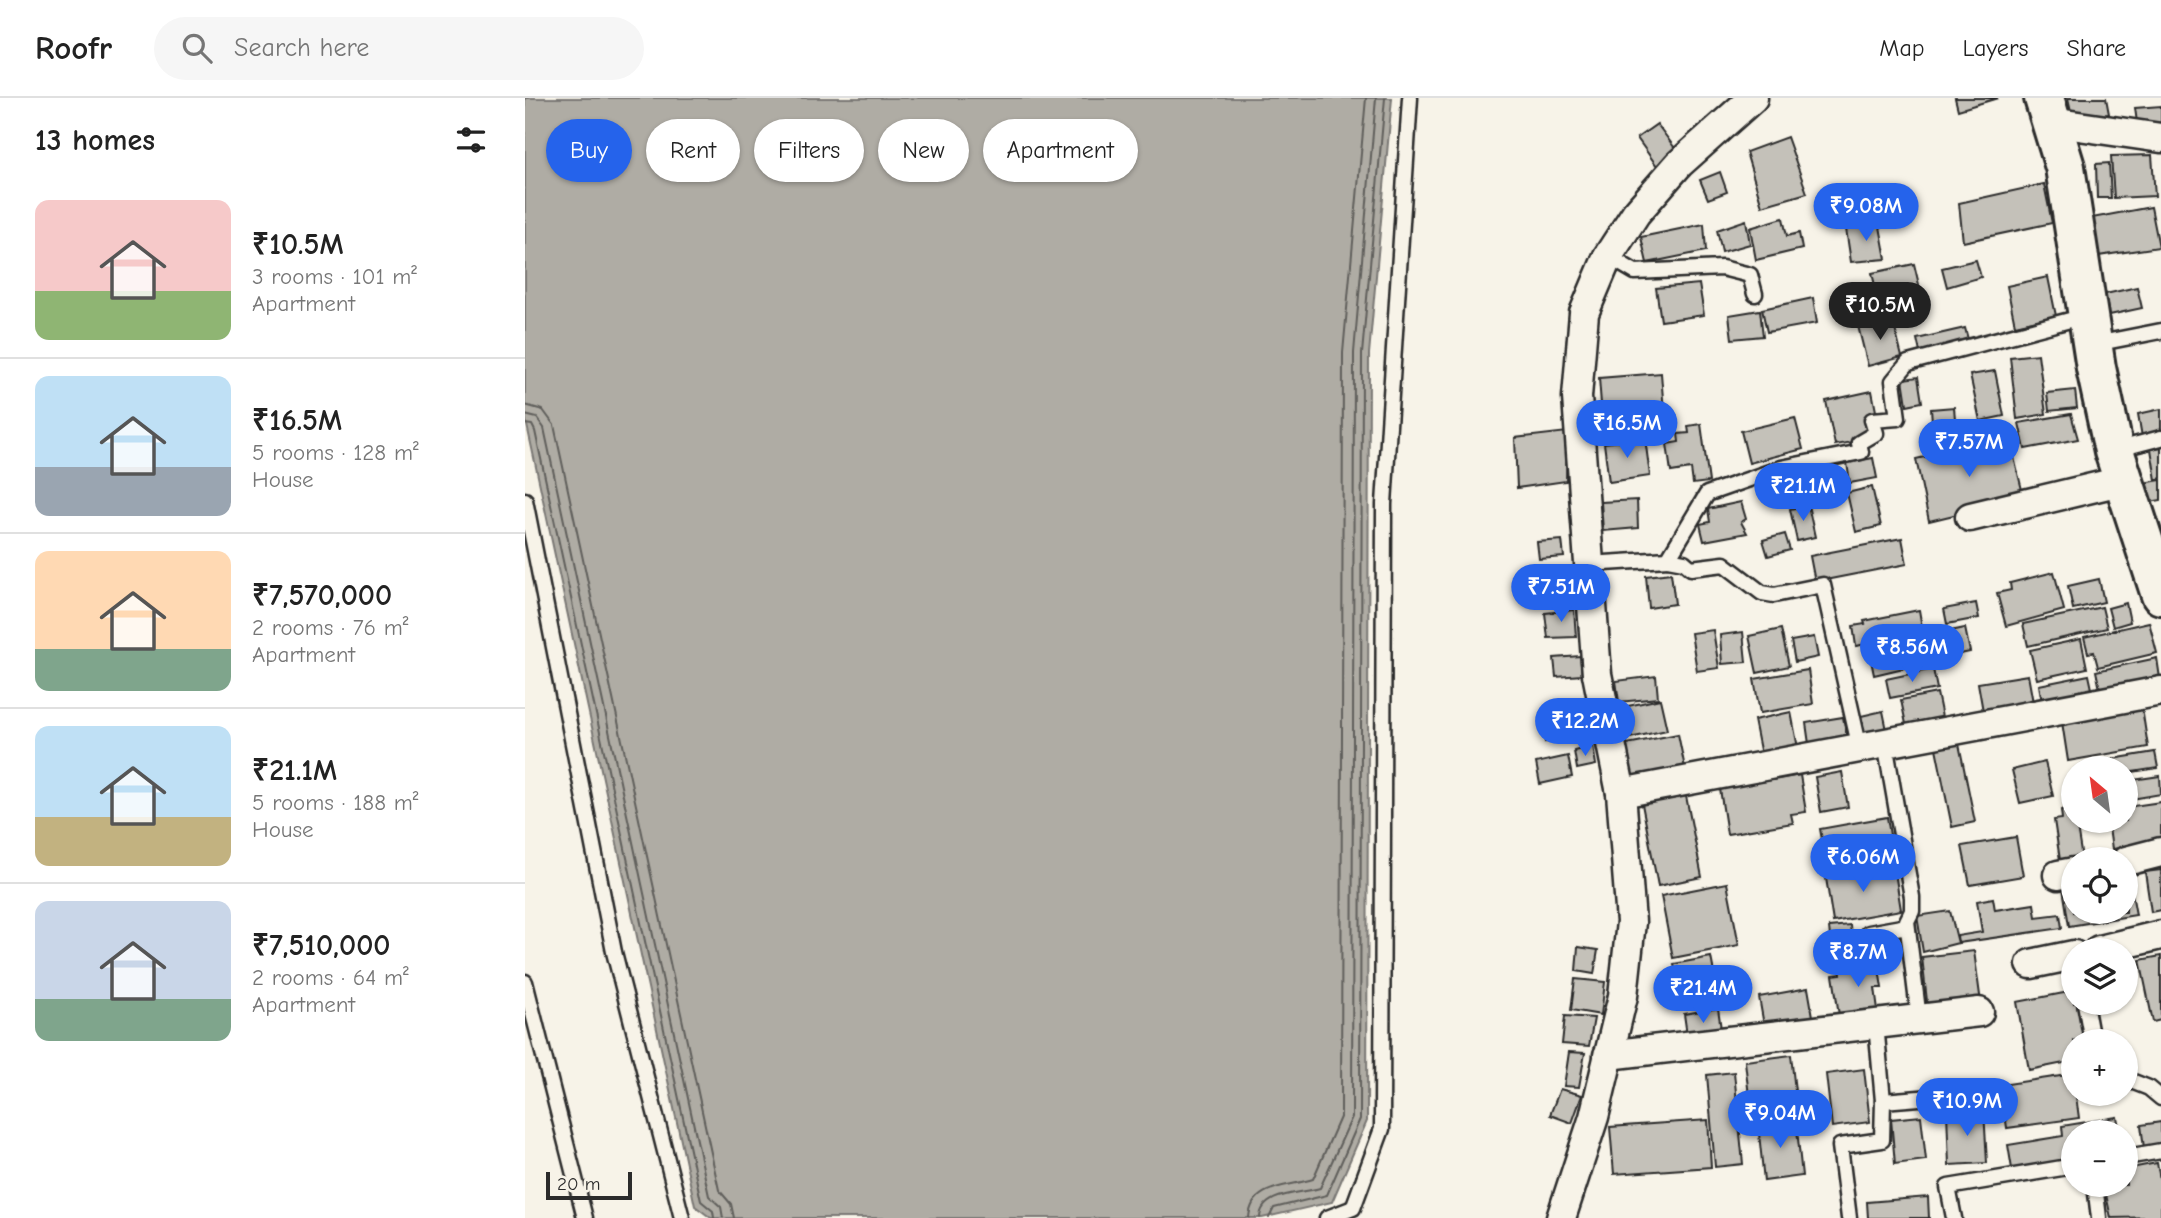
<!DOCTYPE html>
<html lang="en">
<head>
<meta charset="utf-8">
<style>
  :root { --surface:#fff; --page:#f6f6f6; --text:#222; --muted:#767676; --line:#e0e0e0; --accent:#2563eb }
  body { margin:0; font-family:"Comic Neue",sans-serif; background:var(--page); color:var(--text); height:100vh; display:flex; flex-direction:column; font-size:26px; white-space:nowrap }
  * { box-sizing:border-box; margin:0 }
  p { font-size:23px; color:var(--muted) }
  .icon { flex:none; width:38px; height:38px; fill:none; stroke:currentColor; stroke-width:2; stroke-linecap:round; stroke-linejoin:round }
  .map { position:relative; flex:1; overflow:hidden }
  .panel { display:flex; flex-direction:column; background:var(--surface); width:525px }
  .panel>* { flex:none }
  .top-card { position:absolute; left:21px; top:21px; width:665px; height:63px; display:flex; gap:14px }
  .needle { width:46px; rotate:331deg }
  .tools { position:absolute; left:1536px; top:658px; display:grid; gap:14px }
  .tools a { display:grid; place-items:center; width:77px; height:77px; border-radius:50%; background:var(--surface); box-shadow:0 2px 5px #0004; font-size:35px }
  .scale { position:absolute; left:21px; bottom:18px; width:86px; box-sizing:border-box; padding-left:7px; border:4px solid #2b2b2b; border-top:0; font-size:19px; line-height:24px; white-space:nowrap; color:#2b2b2b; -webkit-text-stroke:5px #f7f3e8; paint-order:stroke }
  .price { position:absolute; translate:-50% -60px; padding:0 16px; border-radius:24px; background:var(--accent); color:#fff; font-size:23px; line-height:46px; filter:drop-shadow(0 2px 4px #0008) }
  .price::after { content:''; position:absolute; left:50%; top:42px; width:21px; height:16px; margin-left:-10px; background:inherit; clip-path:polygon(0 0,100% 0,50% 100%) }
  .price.current { background:#222; color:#fff }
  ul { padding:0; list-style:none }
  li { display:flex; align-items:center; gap:21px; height:175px; padding:0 35px }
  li+li { border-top:2px solid var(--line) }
  li span { display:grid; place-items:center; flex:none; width:196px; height:140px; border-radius:14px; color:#555 }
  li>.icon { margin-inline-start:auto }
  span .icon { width:84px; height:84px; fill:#fffc; stroke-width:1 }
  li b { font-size:30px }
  h2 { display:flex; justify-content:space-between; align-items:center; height:84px; padding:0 35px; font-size:30px }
  .tag { padding:0 24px; border-radius:32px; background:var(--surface); box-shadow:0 2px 5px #0004; font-size:24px; line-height:63px }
  .tag.current { background:var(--accent); color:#fff }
  header { display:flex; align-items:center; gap:42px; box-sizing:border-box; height:98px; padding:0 35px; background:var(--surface); border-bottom:2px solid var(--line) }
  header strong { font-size:33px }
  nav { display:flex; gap:38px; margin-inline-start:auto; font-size:24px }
  .search { width:490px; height:63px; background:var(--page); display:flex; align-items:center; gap:18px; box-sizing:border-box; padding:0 24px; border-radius:38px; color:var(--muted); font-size:26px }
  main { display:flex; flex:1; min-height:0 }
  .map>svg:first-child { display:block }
  .water { fill:#afaca4; stroke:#7a7874; stroke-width:2 }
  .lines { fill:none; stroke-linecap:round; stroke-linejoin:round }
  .shore { stroke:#605f5b; stroke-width:2 }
  .building { fill:#c4c1b9; stroke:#2b2b2b; stroke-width:2 }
  .service-casing { stroke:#2b2b2b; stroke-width:19 }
  .minor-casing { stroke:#2b2b2b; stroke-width:33 }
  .secondary-casing { stroke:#2b2b2b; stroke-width:44 }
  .service { stroke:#f7f3e8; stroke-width:14 }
  .minor { stroke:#f7f3e8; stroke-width:28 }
  .secondary { stroke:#f7f3e8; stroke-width:38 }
</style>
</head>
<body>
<header>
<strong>Roofr</strong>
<div class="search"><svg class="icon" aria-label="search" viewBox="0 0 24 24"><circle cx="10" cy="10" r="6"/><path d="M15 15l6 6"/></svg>Search here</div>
<nav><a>Map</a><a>Layers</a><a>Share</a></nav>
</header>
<main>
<section class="panel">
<h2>13 homes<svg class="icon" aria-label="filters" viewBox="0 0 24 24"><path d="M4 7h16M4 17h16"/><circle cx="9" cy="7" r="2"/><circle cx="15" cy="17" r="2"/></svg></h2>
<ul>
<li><span style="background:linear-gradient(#f6c9c9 65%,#8fb573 0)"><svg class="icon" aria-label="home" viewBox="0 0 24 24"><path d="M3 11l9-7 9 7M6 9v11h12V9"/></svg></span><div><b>₹10.5M</b><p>3 rooms · 101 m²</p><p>Apartment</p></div></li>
<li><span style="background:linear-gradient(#bfe0f5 65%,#9aa5b1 0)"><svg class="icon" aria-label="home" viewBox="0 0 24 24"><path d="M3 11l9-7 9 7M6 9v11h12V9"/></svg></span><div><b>₹16.5M</b><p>5 rooms · 128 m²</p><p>House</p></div></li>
<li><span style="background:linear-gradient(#ffd9b3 70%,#7fa58c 0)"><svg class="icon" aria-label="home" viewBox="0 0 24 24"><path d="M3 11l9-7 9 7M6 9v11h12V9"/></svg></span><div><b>₹7,570,000</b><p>2 rooms · 76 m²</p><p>Apartment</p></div></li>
<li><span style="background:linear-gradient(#bfe0f5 65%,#c2b280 0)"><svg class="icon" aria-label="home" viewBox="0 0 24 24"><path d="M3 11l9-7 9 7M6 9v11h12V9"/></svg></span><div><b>₹21.1M</b><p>5 rooms · 188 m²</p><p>House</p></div></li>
<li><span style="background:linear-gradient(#c9d6e8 70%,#7fa58c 0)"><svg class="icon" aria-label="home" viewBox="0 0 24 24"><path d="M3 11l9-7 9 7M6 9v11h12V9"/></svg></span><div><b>₹7,510,000</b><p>2 rooms · 64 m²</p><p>Apartment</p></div></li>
</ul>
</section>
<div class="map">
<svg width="1636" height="1120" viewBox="0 0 1636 1120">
  <rect width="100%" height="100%" fill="#f7f3e8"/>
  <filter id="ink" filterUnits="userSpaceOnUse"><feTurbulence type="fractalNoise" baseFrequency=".0143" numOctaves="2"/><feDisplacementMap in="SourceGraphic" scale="14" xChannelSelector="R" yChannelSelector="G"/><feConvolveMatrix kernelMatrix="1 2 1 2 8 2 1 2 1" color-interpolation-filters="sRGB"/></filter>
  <g filter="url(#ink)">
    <!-- water -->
    <polygon class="water" points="0,0 867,0 844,256 842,1023 807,1104 737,1120 186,1120 170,1108 0,318"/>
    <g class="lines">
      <!-- shore -->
      <g class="shore">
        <polyline points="0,307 18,312 29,327 194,1092 206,1106 209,1120"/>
        <polyline points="0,317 12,320 19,330 184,1098 196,1109 198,1120"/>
        <polyline points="0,326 7,327 10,333 176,1103 188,1113 189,1120"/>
        <path d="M724,1120c2,-34 40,-31 64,-39l28,-64 2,-762 23,-255"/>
        <path d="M735,1120c1,-26 41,-24 60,-30l32,-71 2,-764 22,-255"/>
        <polyline points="744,1120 749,1110 802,1097 835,1021 837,256 860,0"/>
      </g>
    </g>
    <!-- building -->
    <g class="building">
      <polygon points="1430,0 1473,0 1433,12"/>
      <polygon points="1543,0 1581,0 1584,16 1548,22"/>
      <polygon points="1636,8 1636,30 1613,32 1610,10"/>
      <polygon points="1132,26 1152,53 1132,68 1112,40"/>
      <polygon points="1262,39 1282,95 1237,108 1221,54"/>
      <polygon points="1627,57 1630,98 1589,100 1586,58"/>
      <polygon points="1584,65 1586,100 1572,100 1571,66"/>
      <polygon points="1195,74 1202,94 1183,101 1175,82"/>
      <polygon points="1519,86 1527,125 1438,144 1434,105"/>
      <polygon points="1626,109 1634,149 1573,158 1567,120"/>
      <polygon points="1258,120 1262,138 1274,135 1277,151 1231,162 1225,130"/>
      <polygon points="1221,122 1225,146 1197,154 1192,132"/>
      <polygon points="1354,123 1361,161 1326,164 1321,131"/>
      <polygon points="1179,126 1181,153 1122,165 1116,139"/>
      <polygon points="1451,162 1456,179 1422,189 1417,170"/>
      <polygon points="1389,166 1397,199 1355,208 1347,175"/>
      <polygon points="1523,179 1531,218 1490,227 1482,188"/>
      <polygon points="1174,186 1179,217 1136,223 1131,190"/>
      <polygon points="1612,189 1617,210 1580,218 1576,197"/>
      <polygon points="1288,200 1292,225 1242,234 1237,211"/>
      <polygon points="1235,212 1238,238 1207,241 1204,217"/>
      <polygon points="1367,219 1377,259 1343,268 1333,228"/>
      <polygon points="1440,230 1444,245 1395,254 1392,241"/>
      <polygon points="1513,256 1521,316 1492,321 1485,259"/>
      <polygon points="1470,273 1479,318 1455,323 1445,277"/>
      <polygon points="1136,275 1139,314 1077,319 1074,280"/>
      <polygon points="1393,279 1397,304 1382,307 1378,281"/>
      <polygon points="1550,292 1552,310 1524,313 1522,295"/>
      <polygon points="1347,293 1351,313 1339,323 1343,332 1327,344 1310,347 1301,303"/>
      <polygon points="1429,309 1431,333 1408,335 1406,311"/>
      <polygon points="1636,311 1636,337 1617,339 1613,316"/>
      <polygon points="1546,316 1553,341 1500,351 1494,325"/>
      <polygon points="1270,320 1278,351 1224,365 1216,333"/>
      <polygon points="1176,326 1184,384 1168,386 1166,371 1146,374 1142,346 1154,344 1153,336 1164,335 1163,328"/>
      <polygon points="1042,334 1041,383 992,390 990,340"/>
      <polygon points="1484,339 1499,400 1404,423 1391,361"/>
      <polygon points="1120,340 1125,378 1084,384 1079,345"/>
      <polygon points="1636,349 1636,380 1631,382 1626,351"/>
      <polygon points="1348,360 1352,380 1325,385 1322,365"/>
      <polygon points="1636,382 1636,402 1620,405 1617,385"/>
      <polygon points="1347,389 1356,428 1331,434 1322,395"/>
      <polygon points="1112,402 1113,430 1078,433 1076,404"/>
      <polygon points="1216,404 1221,421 1216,424 1222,435 1179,443 1175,426 1185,424 1183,411"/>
      <polygon points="1283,407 1290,439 1272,443 1265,411"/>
      <polygon points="1260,436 1265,452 1243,458 1238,442"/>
      <polygon points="1377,440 1382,466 1290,484 1285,458"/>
      <polygon points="1037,442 1039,459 1014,461 1012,444"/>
      <polygon points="1529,474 1539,512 1481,528 1472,495 1486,492 1485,485"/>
      <polygon points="1146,475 1150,506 1124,510 1121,478"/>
      <polygon points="1574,481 1579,504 1548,511 1543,488"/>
      <polygon points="1034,490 1035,504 1019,506 1018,494"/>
      <polygon points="1451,505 1454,520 1422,526 1419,511"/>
      <polygon points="1601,505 1605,524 1588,529 1583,510"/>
      <polygon points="1577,509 1582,530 1503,548 1498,526"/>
      <polygon points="1049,512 1051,539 1023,540 1020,515"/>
      <polygon points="1394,512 1398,535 1331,548 1328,528 1340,526 1339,523"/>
      <polygon points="1624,524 1632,555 1573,569 1569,554 1563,555 1559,539"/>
      <polygon points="1440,530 1445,554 1387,566 1382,542"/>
      <polygon points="1256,531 1264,568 1232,575 1224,538"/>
      <polygon points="1188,532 1194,570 1172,573 1166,535"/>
      <polygon points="1218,534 1221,564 1197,566 1195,537"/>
      <polygon points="1289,539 1293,559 1270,564 1266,543"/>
      <polygon points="1556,541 1562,570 1512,581 1505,552"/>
      <polygon points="1378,544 1383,569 1349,577 1344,552"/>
      <polygon points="1055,558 1057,577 1031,579 1029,560"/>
      <polygon points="1632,560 1636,587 1577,600 1571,573"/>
      <polygon points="1408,571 1412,591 1365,600 1361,581"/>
      <polygon points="1283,572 1288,606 1235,615 1229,581"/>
      <polygon points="1503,577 1509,610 1459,619 1453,585"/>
      <polygon points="1564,577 1569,600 1518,610 1514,587"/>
      <polygon points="1131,578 1133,600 1094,604 1091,583"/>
      <polygon points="1412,595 1418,624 1382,631 1376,602"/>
      <polygon points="1135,601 1142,632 1100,641 1094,610"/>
      <polygon points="1617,610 1623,649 1543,663 1537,624"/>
      <polygon points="1045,613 1048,639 1020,644 1016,618"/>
      <polygon points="1358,613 1363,637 1341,642 1336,618"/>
      <polygon points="1266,614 1273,650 1236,657 1229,622"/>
      <polygon points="1318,619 1322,640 1284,646 1281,625"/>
      <polygon points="1153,636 1160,670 1104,682 1097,647"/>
      <polygon points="1434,646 1450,724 1427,729 1411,650"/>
      <polygon points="1068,648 1071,667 1052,671 1049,653"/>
      <polygon points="1630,654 1633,670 1601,675 1601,670 1558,670 1557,666"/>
      <polygon points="1043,658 1047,679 1015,686 1011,665"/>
      <polygon points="1520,664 1528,698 1495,705 1487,672"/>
      <polygon points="1317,674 1323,709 1296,714 1290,679"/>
      <polygon points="1275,677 1281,714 1266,716 1268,725 1202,736 1195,691"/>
      <polygon points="1635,678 1636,696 1601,702 1601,683"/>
      <polygon points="1161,698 1177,779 1133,788 1117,706"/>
      <polygon points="1636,704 1636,744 1587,751 1583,723 1601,723 1601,709"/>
      <polygon points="1549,710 1557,761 1549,761 1536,769 1529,722 1537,721 1536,712"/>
      <polygon points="1362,719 1369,761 1303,773 1295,731"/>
      <polygon points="1491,739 1498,778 1445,787 1437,748"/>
      <polygon points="1369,768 1376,812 1308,824 1301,780"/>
      <polygon points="1636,772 1636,812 1626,814 1620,774"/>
      <polygon points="1604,779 1611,817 1544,828 1538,790 1549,788 1549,814 1601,814 1601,780"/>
      <polygon points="1202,785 1214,847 1148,860 1136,798"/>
      <polygon points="1468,800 1470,812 1509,806 1511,819 1535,816 1537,830 1433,845 1432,838 1457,834 1452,803"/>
      <polygon points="1425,813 1433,845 1398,854 1392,818"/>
      <polygon points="1325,827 1328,855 1307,858 1304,829"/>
      <polygon points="1053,849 1073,852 1069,876 1051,873"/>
      <polygon points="1449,853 1456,905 1403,912 1397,859"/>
      <polygon points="1352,858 1357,890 1350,890 1354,919 1315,924 1308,877 1316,876 1314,863"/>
      <polygon points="1636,858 1636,922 1628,924 1615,862"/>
      <polygon points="1186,859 1193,896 1157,903 1149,866"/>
      <polygon points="1050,881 1080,884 1076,917 1046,912"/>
      <polygon points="1283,890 1289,924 1240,933 1234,899"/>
      <polygon points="1549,893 1549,905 1554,905 1561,943 1549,943 1549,963 1504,972 1492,904"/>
      <polygon points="1193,910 1197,938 1163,944 1159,916"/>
      <polygon points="1040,918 1069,920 1064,948 1037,946"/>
      <polygon points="1044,954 1060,955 1054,989 1039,988"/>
      <polygon points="1266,957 1272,1011 1226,1016 1220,963"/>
      <polygon points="1339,971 1345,1024 1307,1029 1301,976"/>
      <polygon points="1209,974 1218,1066 1190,1069 1182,977"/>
      <polygon points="1549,976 1549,996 1565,996 1551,998 1554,1020 1482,1030 1476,987"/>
      <polygon points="1035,991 1057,997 1047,1025 1025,1017"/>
      <polygon points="1459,1012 1462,1065 1424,1067 1422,1014"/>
      <polygon points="1396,1018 1401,1062 1370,1066 1366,1021"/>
      <polygon points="1592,1019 1595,1034 1549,1034 1549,1061 1487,1071 1483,1047 1538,1038 1537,1028"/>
      <polygon points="1183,1022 1186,1069 1089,1076 1085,1029"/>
      <polygon points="1271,1022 1277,1078 1239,1083 1233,1026"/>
      <polygon points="1636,1024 1636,1047 1619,1050 1616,1027"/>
      <polygon points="1632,1065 1636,1087 1636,1119 1586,1120 1579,1087 1601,1087 1601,1071"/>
      <polygon points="1403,1099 1404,1120 1343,1120 1342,1104"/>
    </g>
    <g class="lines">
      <!-- service casing -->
      <g class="service-casing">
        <g id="service">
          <polyline points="1083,158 1110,174 1197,170 1225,177 1230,196"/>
          <polyline points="1570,246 1636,233"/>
          <polyline points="1590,352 1636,340"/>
          <polyline points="0,402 89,854 157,1120"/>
          <polyline points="1143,461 1159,464 1166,470 1199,466 1237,495 1249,497 1298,487 1335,651"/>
          <polyline points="1064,466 1143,461 1182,396 1256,370 1336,354 1334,345 1351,335 1347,322 1373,320 1368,283 1383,265 1560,218"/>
          <polyline points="1360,645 1387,799 1387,813 1382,823 1394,921"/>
          <polyline points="1343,835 1382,828"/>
          <polyline points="0,884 60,1120"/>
          <polyline points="1560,905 1567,943"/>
          <polyline points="1351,926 1358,1003"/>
          <polyline points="1601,981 1624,990 1636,1000"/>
          <polyline points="1601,1059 1636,1053"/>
          <polyline points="1570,1087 1574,1120"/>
          <polyline points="802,1120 828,1110 857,1031 859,406 885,0"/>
          <polyline points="1324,1120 1315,1048 1357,1042 1358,1003 1455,995"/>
          <polyline points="1429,1120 1423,1089 1549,1068"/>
        </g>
      </g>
      <!-- minor casing -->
      <g class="minor-casing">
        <g id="minor">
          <polyline points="1526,24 1636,40"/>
          <polyline points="1445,419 1596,383"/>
          <polyline points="1096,695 1636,593"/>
          <polyline points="1601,763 1636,754"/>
          <polyline points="1533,777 1549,774"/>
          <polyline points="1574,852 1636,837"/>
          <polyline points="1506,866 1549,857"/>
          <polyline points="1083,957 1454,914"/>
          <polyline points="1036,1120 1069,1019 1098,898 1106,824 1096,695 1072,576 1052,299 1059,215 1083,158 1111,115 1154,66 1228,0"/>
        </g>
      </g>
      <!-- secondary casing -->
      <g class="secondary-casing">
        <polyline id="secondary" points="1519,0 1540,69 1571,270 1589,353 1636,497"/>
      </g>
      <!-- service -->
      <use href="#service" class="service"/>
      <!-- minor -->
      <use href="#minor" class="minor"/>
      <!-- secondary -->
      <use href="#secondary" class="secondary"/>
    </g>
  </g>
</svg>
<div class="tools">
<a><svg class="needle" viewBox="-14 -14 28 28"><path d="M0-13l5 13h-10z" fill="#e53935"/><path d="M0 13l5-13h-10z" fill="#767676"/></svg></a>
<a><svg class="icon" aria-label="locate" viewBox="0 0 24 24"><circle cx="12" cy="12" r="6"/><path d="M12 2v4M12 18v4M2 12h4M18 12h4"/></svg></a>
<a><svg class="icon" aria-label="layers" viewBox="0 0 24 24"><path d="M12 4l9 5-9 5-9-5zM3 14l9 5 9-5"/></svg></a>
<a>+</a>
<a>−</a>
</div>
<div class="scale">20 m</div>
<b class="price" style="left:1341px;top:145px">₹9.08M</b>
<b class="price current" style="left:1355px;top:244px">₹10.5M</b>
<b class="price" style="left:1102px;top:362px">₹16.5M</b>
<b class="price" style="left:1444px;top:381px">₹7.57M</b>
<b class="price" style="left:1278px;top:425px">₹21.1M</b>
<b class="price" style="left:1036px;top:526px">₹7.51M</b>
<b class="price" style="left:1387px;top:586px">₹8.56M</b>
<b class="price" style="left:1060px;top:660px">₹12.2M</b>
<b class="price" style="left:1338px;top:796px">₹6.06M</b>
<b class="price" style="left:1333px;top:891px">₹8.7M</b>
<b class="price" style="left:1178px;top:927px">₹21.4M</b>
<b class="price" style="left:1442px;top:1040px">₹10.9M</b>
<b class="price" style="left:1255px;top:1052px">₹9.04M</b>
<div class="top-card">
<a class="tag current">Buy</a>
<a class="tag">Rent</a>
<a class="tag">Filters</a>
<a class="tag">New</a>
<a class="tag">Apartment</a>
</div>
</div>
</main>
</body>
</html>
